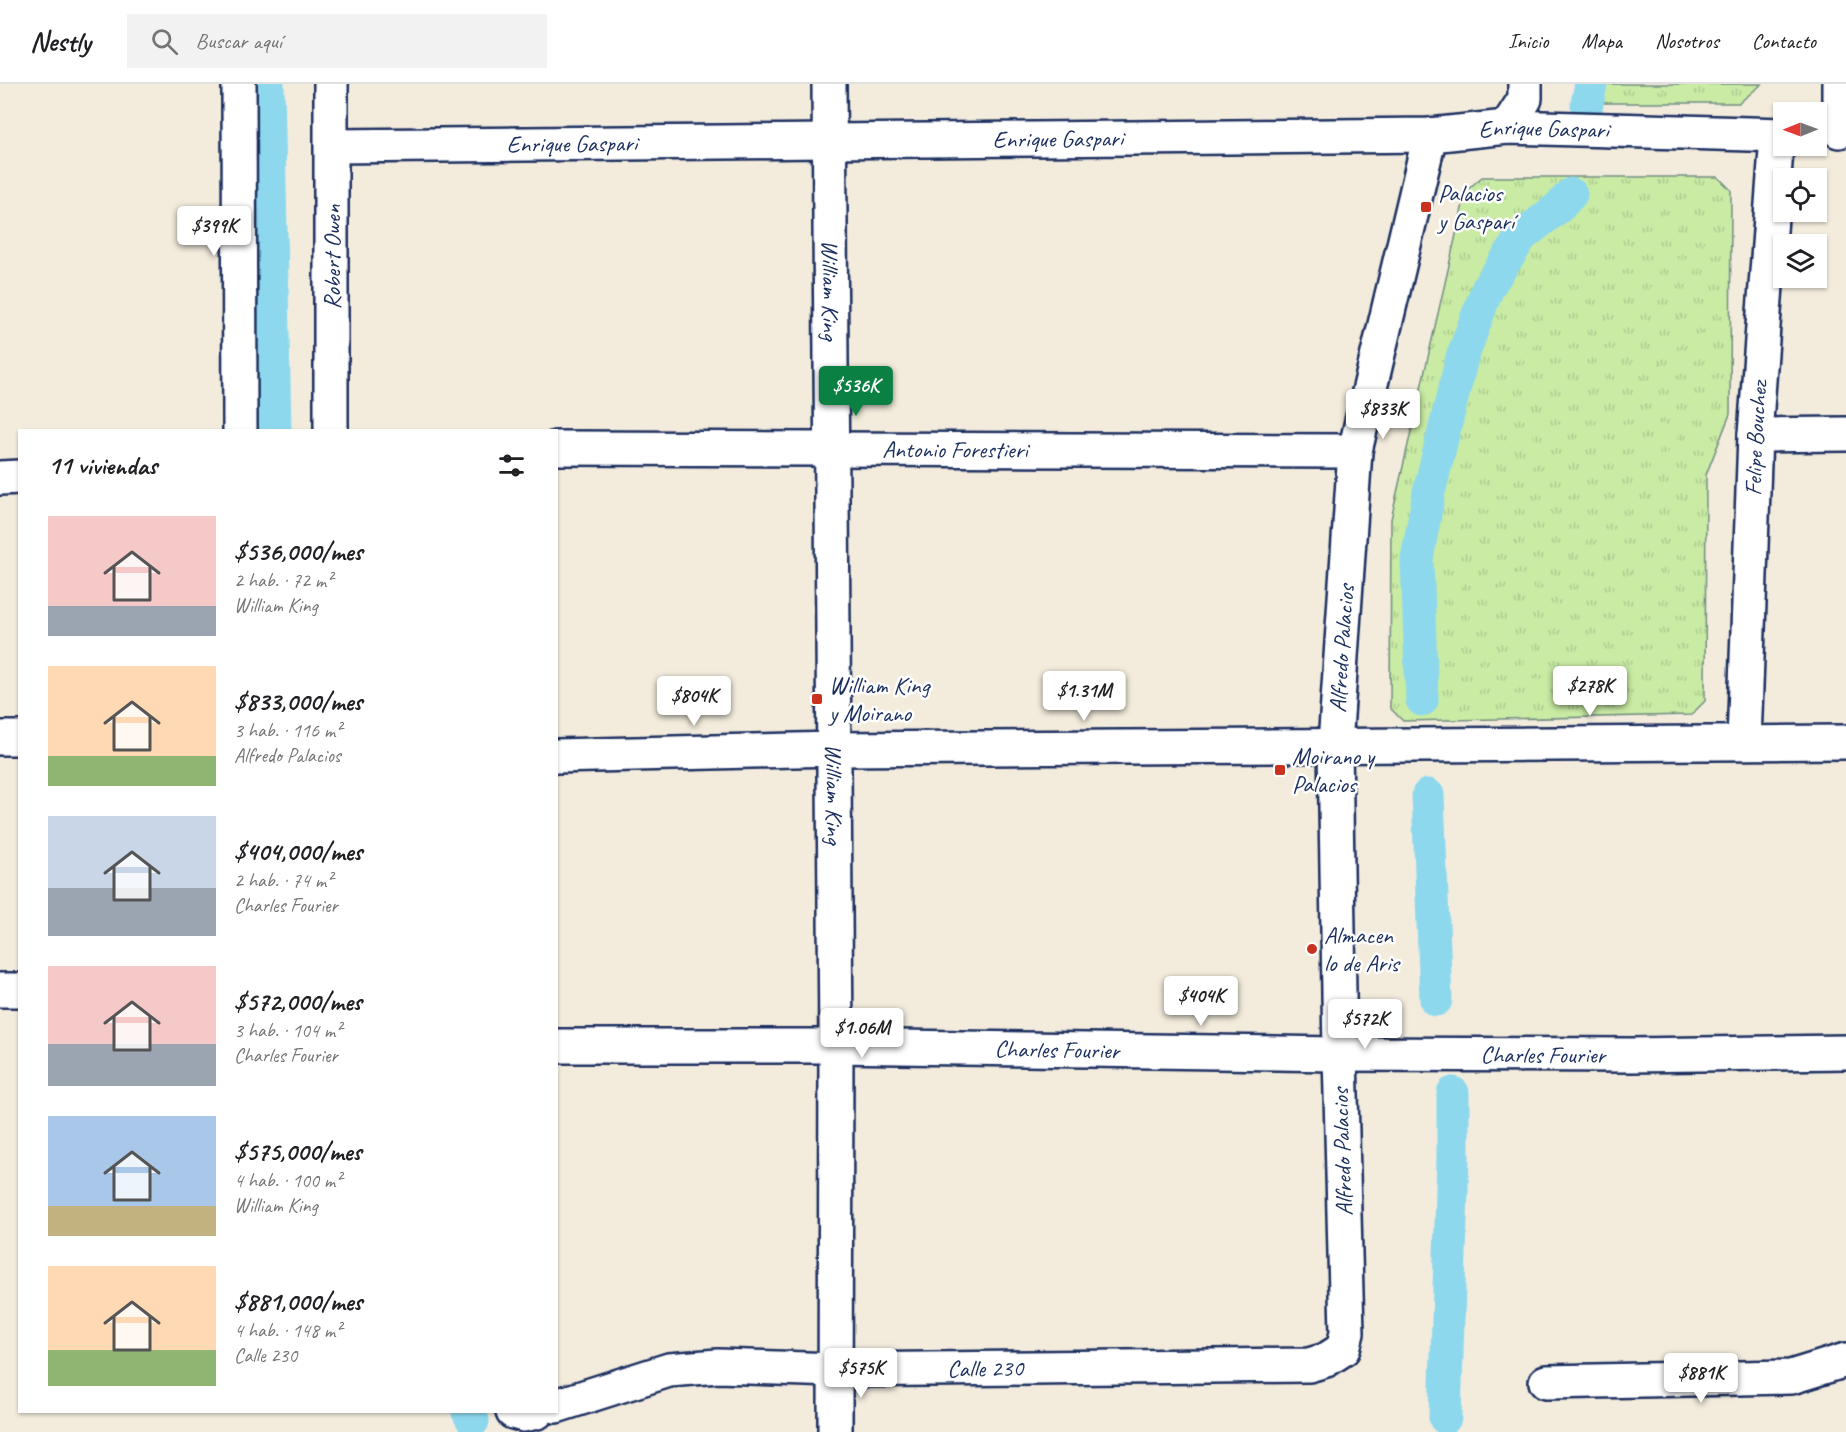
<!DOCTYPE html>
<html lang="es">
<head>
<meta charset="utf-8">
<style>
  :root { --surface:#fff; --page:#f2f2f2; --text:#202124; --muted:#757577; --line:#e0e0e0; --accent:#0b8043 }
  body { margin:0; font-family:Caveat,sans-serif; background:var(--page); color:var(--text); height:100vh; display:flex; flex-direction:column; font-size:22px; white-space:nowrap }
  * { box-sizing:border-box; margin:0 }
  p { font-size:20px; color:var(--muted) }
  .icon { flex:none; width:33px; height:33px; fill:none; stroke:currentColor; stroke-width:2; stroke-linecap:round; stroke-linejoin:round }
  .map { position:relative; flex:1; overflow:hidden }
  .panel { position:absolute; left:18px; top:345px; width:540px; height:984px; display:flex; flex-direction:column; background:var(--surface); border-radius:0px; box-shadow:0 2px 4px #0004 }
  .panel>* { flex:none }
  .needle { width:39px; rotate:269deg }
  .tools { position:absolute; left:1773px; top:18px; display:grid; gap:12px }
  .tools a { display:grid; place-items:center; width:54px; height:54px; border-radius:0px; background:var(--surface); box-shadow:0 2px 4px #0004; font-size:30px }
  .price { position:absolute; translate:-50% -51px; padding:0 14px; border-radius:6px; background:#fff; color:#222; font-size:20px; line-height:39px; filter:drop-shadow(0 2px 3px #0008) }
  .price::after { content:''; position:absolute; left:50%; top:36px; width:18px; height:14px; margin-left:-9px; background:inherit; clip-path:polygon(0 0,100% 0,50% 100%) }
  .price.on { background:var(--accent); color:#fff }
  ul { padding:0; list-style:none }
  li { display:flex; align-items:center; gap:18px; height:150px; padding:0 30px }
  li span { display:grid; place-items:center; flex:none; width:168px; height:120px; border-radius:0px; color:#555 }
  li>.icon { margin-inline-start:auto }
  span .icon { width:72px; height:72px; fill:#fffc; stroke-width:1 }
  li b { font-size:26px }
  h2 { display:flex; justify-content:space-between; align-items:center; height:72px; padding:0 30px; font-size:26px }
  header { display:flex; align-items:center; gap:36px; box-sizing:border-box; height:84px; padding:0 30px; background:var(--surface); border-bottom:2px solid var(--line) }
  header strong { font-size:28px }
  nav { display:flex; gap:33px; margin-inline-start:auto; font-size:21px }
  .search { width:420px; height:54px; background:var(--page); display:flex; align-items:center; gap:15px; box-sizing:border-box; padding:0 21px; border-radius:0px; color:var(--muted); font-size:22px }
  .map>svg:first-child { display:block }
  .park { fill:url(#park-tufts); stroke:#728d81; stroke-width:1.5 }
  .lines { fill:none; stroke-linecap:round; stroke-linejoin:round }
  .canal { stroke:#8ed8ee; stroke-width:33 }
  .street-casing { stroke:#1b2f5e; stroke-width:38 }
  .street { stroke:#fff; stroke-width:33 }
  .poi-dot { fill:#c8321e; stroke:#fff; stroke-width:2 }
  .labels { text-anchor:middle; stroke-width:5; stroke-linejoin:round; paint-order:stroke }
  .street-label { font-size:24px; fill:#1b2f5e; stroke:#fff }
  .poi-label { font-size:24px; fill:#1b2f5e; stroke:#fff; text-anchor:start }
</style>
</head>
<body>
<header>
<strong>Nestly</strong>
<div class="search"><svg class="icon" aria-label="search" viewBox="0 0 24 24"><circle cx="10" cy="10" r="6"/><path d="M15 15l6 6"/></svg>Buscar aquí</div>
<nav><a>Inicio</a><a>Mapa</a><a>Nosotros</a><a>Contacto</a></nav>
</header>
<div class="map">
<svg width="1846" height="1348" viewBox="0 0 1846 1348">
  <defs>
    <pattern id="park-tufts" width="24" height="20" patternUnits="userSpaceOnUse" patternTransform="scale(1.5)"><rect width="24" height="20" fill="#c9eba4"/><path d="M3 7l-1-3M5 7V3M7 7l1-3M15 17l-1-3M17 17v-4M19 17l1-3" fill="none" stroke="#acca90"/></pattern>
  </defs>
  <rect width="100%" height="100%" fill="#f3ecdd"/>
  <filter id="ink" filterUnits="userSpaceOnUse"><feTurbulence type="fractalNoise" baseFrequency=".0167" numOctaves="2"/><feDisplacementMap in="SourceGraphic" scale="12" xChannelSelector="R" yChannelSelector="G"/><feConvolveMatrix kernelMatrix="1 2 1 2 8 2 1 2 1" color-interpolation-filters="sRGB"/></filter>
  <g filter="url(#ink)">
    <!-- park -->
    <g class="park">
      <polygon points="1580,0 1762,0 1739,19 1604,19"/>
      <polygon points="1482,93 1718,93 1731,106 1730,330 1706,391 1705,617 1691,631 1403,637 1390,624 1391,435 1466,107"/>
    </g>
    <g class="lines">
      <!-- canal -->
      <g class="canal">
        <polyline points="268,0 275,346"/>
        <polyline points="1587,20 1591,0"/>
        <polyline points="1422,616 1417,475 1429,408 1462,274 1488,203 1522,152 1560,122 1571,110"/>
        <polyline points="1428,711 1436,916"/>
        <polyline points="468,1328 473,1337"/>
        <polyline points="1445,1334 1453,1073 1453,1009"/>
      </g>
      <!-- street casing -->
      <g class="street-casing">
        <g id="street">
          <polyline points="239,0 240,346"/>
          <path id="s1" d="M829,0l7,962 -1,386"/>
          <polyline points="1507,43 1525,15 1525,0"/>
          <polyline points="1839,47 1839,0"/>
          <path id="s2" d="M332,62l1098,-11 77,-8 277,8"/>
          <polyline points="331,346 331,0"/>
          <polyline points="1755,351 1846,350"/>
          <path id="s3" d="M556,364l799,3"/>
          <polyline points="0,394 20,393"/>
          <polyline points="0,654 20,654"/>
          <path id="s4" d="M1744,658l11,-307 22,-299"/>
          <polyline points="556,672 834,665 1846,658"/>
          <polyline points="0,906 20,906"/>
          <path id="s5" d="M556,962h280l498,8 297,1 215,-3"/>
          <polyline points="1546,1298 1791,1293 1846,1276"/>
          <path id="s6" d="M556,1322l113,-36 49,-4 117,4 474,-5 17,-5 17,-11 4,-16 -7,-279 -5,-309 20,-294 75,-316"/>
          <polyline points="513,1328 524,1331 537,1328"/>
        </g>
      </g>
      <!-- street -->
      <use href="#street" class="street"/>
    </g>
  </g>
  <!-- markers -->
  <g class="poi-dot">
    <rect x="1420" y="117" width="12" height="12" rx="3"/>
    <rect x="811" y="609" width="12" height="12" rx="3"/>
    <rect x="1274" y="680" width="12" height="12" rx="3"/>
    <circle cx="1312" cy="865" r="6"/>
  </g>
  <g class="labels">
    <!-- street labels -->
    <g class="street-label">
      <text dy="8" stroke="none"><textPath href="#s2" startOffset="1212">Enrique Gaspari</textPath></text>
      <text dy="8" stroke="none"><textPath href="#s2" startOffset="726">Enrique Gaspari</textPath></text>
      <text dy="8" stroke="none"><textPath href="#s2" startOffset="240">Enrique Gaspari</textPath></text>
      <text transform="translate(332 173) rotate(-90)" y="8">Robert Owen</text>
      <text dy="8" stroke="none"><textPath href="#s1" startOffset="206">William King</textPath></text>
      <text dy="8" stroke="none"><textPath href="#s4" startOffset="304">Felipe Bouchez</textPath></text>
      <text dy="8" stroke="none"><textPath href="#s3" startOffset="399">Antonio Forestieri</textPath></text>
      <text dy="8" stroke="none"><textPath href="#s6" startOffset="1498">Alfredo Palacios</textPath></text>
      <text dy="8" stroke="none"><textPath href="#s1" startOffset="710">William King</textPath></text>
      <text dy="8" stroke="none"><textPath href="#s5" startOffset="501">Charles Fourier</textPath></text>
      <text dy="8" stroke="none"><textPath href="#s5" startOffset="987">Charles Fourier</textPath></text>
      <text transform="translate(1342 1068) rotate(-92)" y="8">Alfredo Palacios</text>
      <text dy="8" stroke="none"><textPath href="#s6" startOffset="435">Calle 230</textPath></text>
    </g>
    <!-- poi labels -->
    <g class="poi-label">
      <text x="1438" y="117">Palacios<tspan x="1438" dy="28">y Gasparí</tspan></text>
      <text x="829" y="609">William King<tspan x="829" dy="28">y Moirano</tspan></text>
      <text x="1292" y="680">Moirano y<tspan x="1292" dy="28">Palacios</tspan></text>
      <text x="1324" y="859">Almacen<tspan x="1324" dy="28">lo de Aris</tspan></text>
    </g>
  </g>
</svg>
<div class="tools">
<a><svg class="needle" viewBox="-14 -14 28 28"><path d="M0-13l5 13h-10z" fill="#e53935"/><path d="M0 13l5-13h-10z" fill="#757577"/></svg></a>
<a><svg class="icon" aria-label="locate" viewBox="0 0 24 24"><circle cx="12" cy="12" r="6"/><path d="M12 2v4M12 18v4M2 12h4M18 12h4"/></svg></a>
<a><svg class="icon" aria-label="layers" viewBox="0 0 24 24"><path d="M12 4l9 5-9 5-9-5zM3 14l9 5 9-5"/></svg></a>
</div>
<b class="price" style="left:214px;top:173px">$399K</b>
<b class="price on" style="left:856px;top:333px">$536K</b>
<b class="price" style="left:1383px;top:356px">$833K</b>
<b class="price" style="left:1590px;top:633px">$278K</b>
<b class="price" style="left:1084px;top:638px">$1.31M</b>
<b class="price" style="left:694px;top:643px">$804K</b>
<b class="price" style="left:1201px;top:943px">$404K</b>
<b class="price" style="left:1365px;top:966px">$572K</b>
<b class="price" style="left:862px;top:975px">$1.06M</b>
<b class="price" style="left:861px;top:1315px">$575K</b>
<b class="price" style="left:1701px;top:1320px">$881K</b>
<section class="panel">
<h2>11 viviendas<svg class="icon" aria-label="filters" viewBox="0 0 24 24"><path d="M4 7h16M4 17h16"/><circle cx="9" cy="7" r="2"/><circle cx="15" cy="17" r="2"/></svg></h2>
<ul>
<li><span style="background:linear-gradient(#f6c9c9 75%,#9aa5b1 0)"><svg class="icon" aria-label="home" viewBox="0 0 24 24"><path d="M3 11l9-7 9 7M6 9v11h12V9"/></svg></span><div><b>$536,000/mes</b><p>2 hab. · 72 m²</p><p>William King</p></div></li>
<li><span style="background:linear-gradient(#ffd9b3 75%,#8fb573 0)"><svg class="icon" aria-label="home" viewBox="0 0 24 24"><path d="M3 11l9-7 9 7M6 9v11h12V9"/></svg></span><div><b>$833,000/mes</b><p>3 hab. · 116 m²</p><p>Alfredo Palacios</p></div></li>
<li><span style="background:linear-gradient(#c9d6e8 60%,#9aa5b1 0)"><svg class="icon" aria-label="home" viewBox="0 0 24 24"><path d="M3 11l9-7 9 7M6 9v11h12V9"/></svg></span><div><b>$404,000/mes</b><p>2 hab. · 74 m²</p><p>Charles Fourier</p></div></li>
<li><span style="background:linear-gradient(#f6c9c9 65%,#9aa5b1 0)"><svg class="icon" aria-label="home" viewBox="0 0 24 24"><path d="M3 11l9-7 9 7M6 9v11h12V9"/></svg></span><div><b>$572,000/mes</b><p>3 hab. · 104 m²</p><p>Charles Fourier</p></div></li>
<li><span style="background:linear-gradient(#a9c7e8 75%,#c2b280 0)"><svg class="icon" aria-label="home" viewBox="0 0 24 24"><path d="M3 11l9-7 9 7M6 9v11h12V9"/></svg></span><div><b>$575,000/mes</b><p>4 hab. · 100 m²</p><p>William King</p></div></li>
<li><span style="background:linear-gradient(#ffd9b3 70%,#8fb573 0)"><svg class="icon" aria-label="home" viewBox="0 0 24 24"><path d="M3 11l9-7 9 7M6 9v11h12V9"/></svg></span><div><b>$881,000/mes</b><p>4 hab. · 148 m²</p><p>Calle 230</p></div></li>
</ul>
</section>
</div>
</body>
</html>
